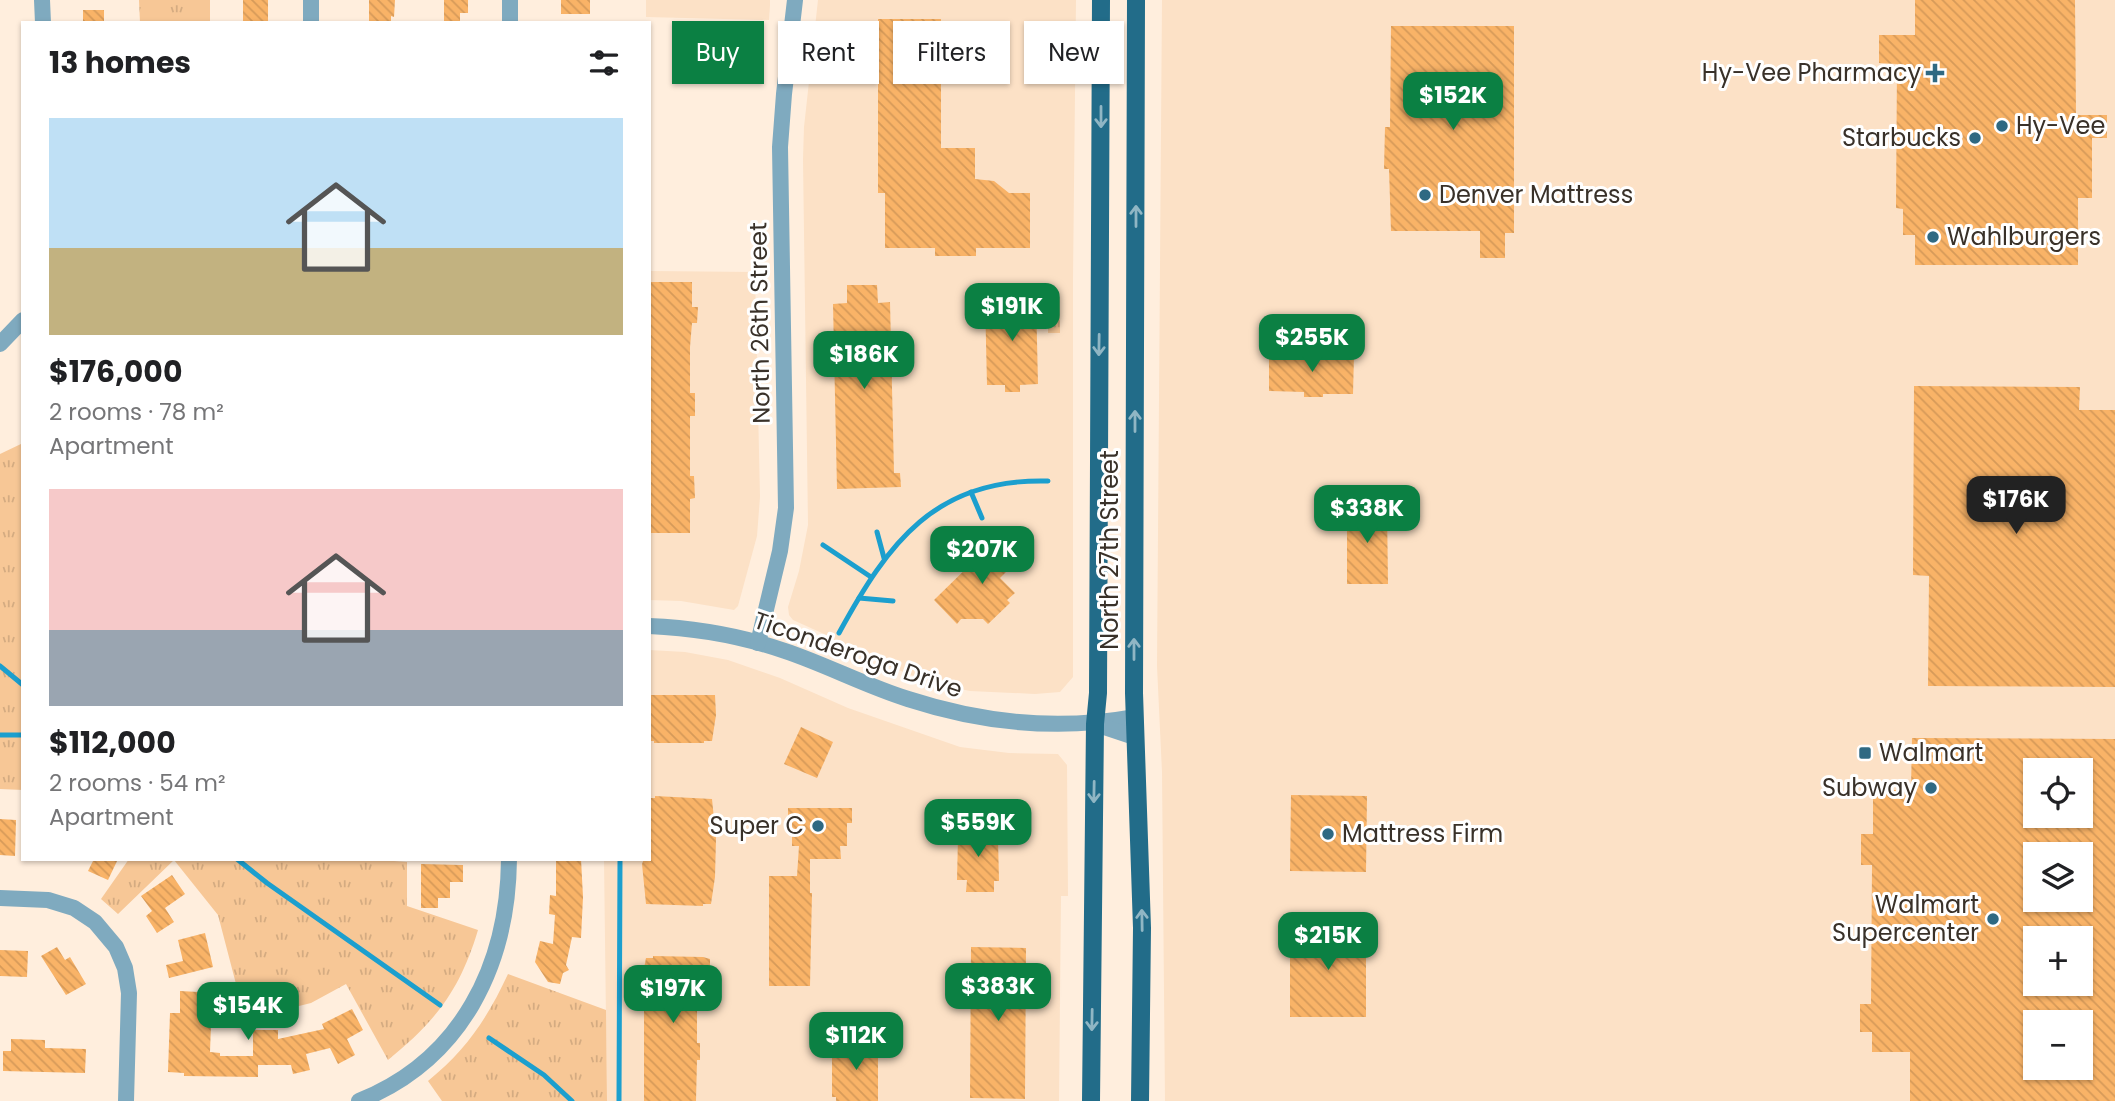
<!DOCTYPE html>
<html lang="en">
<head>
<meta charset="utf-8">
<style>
  :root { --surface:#fff; --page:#f6f6f6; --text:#202124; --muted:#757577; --accent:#0b8043 }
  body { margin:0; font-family:Poppins,sans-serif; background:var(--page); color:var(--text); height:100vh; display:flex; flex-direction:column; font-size:26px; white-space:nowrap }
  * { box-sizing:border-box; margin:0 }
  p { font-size:23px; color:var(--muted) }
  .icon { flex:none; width:38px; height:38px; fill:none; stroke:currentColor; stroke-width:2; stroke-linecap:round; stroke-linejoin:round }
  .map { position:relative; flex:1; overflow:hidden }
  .drawer { position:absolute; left:21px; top:21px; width:630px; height:840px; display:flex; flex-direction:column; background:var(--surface); border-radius:0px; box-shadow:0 2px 5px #0004 }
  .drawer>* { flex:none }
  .hud { position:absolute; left:672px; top:21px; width:665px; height:63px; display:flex; gap:14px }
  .fabs { position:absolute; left:2023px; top:758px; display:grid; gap:14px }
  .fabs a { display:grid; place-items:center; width:70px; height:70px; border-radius:0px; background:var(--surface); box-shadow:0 2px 5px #0004; font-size:35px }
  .price { position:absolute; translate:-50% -60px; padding:0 16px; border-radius:14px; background:var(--accent); color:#fff; font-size:23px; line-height:46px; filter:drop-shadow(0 2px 4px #0008) }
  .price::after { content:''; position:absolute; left:50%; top:42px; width:21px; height:16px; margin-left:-10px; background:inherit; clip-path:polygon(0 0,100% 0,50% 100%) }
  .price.current { background:#222; color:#fff }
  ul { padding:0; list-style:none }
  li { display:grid; align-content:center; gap:14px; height:371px; padding:0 28px }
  li span { display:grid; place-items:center; height:217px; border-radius:0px; color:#555 }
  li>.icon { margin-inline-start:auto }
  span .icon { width:126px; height:126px; fill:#fffc; stroke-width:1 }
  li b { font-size:30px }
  h2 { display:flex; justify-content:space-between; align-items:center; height:84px; padding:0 28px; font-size:30px }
  .chip { padding:0 24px; border-radius:0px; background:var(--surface); box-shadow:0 2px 5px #0004; font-size:24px; line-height:63px }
  .chip.current { background:var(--accent); color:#fff }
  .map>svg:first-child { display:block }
  .built { fill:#fce1c6; fill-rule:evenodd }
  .park { fill:url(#park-tufts) }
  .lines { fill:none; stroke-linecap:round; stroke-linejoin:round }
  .stream { stroke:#1c9fce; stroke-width:5 }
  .building { fill:url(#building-back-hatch); fill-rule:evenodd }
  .minor { stroke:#7faabf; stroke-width:16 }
  .major { stroke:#226c89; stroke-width:18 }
  .oneway { stroke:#90b6c4 }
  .poi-dot { fill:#2f6982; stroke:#fff; stroke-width:2.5 }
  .labels { text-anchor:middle; stroke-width:6; stroke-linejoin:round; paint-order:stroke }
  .poi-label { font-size:24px; fill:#393129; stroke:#fff; text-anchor:end }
  .street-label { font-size:24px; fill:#393129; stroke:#fff }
</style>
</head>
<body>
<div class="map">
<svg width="2115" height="1101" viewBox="0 0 2115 1101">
  <defs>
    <pattern id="park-tufts" width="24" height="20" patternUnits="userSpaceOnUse" patternTransform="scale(1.75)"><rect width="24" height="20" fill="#f7c796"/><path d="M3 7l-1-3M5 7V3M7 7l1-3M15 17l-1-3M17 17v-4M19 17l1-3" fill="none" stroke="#d4ab81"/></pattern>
    <pattern id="building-back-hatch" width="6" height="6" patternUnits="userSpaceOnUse" patternTransform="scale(1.75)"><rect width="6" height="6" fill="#f9b367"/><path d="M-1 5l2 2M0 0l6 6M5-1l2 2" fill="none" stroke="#d69a59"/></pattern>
  </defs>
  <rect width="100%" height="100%" fill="#fed"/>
  <!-- built -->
  <g class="built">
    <polygon points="646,0 770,0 770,5 769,20 646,17"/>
    <polygon points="818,0 1076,0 1073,279 1073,677 1060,692 1035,694 970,691 931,683 831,643 833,638 793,620 789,615 788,607 799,571 808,525 803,159 804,127"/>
    <path d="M1162,0h953v1101h-950l-3,-329 -5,-106zM2035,770h46v46h-46zM2035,854h46v46h-46zM2035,938h46v46h-46zM2035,1022h46v46h-46z"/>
    <polygon points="649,271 755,272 760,497 757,536 738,606 734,610 681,601 649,600"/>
    <polygon points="649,650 685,652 728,660 780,678 848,708 960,747 1009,753 1058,754 1067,765 1068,896 1061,896 1059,1101 607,1101 604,859 649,859"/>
  </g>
  <!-- park -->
  <g class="park">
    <polygon points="139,0 210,0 210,23 140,23"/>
    <polygon points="1036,297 1060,297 1060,333 1048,333 1048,326 1037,326"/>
    <polygon points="23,443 23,790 0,789 0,454"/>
    <path d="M129,859h239l39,3v44l71,24c-18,60 -42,91 -90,130l-42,-76 -35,19 -32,8 -44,-1 1,-26 -18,-69 -44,-55 -56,54 -17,-15z"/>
    <path d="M508,974l98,36 1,91h-165l-14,-20c38,-31 59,-62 80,-107z"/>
  </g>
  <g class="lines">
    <!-- stream -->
    <g class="stream">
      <polyline points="971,492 982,518"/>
      <polyline points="877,532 884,558"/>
      <polyline points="823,545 871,577"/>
      <polyline points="859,598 893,601"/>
      <path d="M839,633c49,-90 96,-155 209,-152"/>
      <polyline points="0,666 23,685"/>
      <polyline points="0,735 23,735"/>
      <polyline points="237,859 267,883 440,1005"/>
      <polyline points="489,1038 544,1075 572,1101"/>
      <polyline points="619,1101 620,859"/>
    </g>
  </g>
  <!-- building -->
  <g class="building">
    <rect x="243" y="0" width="25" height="23"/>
    <polygon points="369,0 395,0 394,17 391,16 391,23 369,23"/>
    <polygon points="444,0 468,0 468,13 460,13 460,23 444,23"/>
    <rect x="561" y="0" width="29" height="14"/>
    <polygon points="1915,0 2075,0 2076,115 2107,115 2107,138 2092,138 2092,198 2078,198 2078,265 1915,265 1915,235 1903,235 1903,209 1896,208 1897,64 1879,63 1879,35 1915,35"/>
    <rect x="83" y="10" width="21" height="13"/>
    <polygon points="878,19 941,19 941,148 975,148 975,179 994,181 1009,193 1030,193 1030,248 976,248 976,256 935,256 935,248 885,248 885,193 878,193"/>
    <polygon points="1391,26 1514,26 1514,233 1505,233 1505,258 1480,258 1480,231 1391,231 1389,169 1384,169 1385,127 1390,127"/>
    <polygon points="649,282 692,282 692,307 698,307 697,323 692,323 690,347 690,393 695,393 695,416 690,416 690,476 694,476 695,498 690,499 690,533 649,533"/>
    <polygon points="847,285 877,285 878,303 890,302 894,473 900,473 901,487 837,489 833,304 847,303"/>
    <polygon points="1036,298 1038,384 1020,385 1020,392 1005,392 1005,385 987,385 985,299"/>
    <polygon points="1305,350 1324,350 1324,355 1354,355 1353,394 1323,394 1323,397 1304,397 1304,392 1269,391 1269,355 1305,355"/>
    <polygon points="1914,386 2080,387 2079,410 2115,410 2115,687 1928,686 1929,576 1913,575"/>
    <polygon points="1347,506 1387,506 1388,584 1347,584"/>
    <polygon points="1007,535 1025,553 1000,578 1015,593 1007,600 1010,603 988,624 983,619 961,619 957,624 934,600 978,557 982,560"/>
    <polygon points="649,695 715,695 716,715 712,741 704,741 704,743 654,743 654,741 649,741"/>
    <polygon points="801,727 833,742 817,778 784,764"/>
    <path d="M1912,738l203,1v362h-205v-49h-38v-20h-12v-28h11l1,-139h-11v-31h12v-44h38zM2035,770h46v46h-46zM2035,854h46v46h-46zM2035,938h46v46h-46zM2035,1022h46v46h-46z"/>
    <polygon points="1291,795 1367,796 1366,872 1290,871"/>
    <polygon points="655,796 712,799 716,839 715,877 711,904 703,904 703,906 646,904 642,864 644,859 649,859 649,798 655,798"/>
    <polygon points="788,808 852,808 852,823 847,823 847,846 840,846 841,859 810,859 810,893 812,893 810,986 769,986 769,876 797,876 799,846 792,846 792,823 788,823"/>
    <polygon points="0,819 16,820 15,856 0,855"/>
    <polygon points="963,826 992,826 991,830 995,830 995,839 998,839 999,881 994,881 994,892 966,892 967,880 957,880 958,837 963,837"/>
    <polygon points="94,859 118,859 108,880 88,871"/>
    <polygon points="556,859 581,859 583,897 581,938 572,937 566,965 569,970 563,973 560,984 548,982 535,962 540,941 553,944 555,915 549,914 550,895 556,896"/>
    <polygon points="421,864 463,865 463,882 450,882 450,898 438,898 438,908 421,908"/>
    <polygon points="172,875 185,894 165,908 174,922 157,933 146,916 152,911 141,896"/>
    <rect x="1290" y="927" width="76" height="90"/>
    <polygon points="205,933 213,967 169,978 166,965 183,961 178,940"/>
    <polygon points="57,947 65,960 70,957 86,984 66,995 41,956"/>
    <polygon points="971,947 1026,948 1025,1099 970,1098"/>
    <polygon points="0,950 28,951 27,977 0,976"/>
    <polygon points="653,956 703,957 710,959 710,967 713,967 712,1004 697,1004 697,1043 700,1043 700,1060 697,1060 696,1101 644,1101 644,1004 641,998 641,984 646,958 653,958"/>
    <polygon points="180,991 217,993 217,1024 211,1024 210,1052 220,1053 220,1056 253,1056 253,1030 278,1030 278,1039 324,1029 322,1024 352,1009 363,1030 347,1039 355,1055 338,1064 330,1048 306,1054 310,1070 293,1074 291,1065 258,1065 258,1077 184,1076 184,1073 168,1072 170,1013 180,1013"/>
    <polygon points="11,1039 45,1040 45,1048 86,1049 85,1073 3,1071 3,1051 11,1051"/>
    <polygon points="836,1042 878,1042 878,1101 836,1101 836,1097 832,1097 832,1057 836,1057"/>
  </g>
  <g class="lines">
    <!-- minor -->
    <g class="minor">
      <polyline points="42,0 43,23"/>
      <polyline points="311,0 311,23"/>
      <polyline points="510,23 510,0"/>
      <polyline points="0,344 23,320"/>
      <path d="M649,626c46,2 93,10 136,25 42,14 81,35 123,48 74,24 149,32 226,18"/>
      <polyline points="758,643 780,551 786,508 780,147 784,94 795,0"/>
      <polyline points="1098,725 1134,737"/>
      <polyline points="0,898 48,900 74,908 95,922 116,947 125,968 129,993 126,1101"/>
      <path d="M359,1101c103,-41 149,-136 150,-242"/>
    </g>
    <!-- major -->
    <g class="major">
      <polyline points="1136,0 1134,693 1142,928 1140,1101"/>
      <polyline points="1091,1101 1095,724 1098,693 1101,0"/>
    </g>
  </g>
  <!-- one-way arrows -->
  <defs><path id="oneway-shaft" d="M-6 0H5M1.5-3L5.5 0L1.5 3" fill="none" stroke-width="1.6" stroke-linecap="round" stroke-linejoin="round" transform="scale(1.75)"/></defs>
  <g class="oneway">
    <use href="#oneway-shaft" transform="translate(1101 117) rotate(90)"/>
    <use href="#oneway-shaft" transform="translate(1136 216) rotate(-90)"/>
    <use href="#oneway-shaft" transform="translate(1099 345) rotate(91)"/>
    <use href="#oneway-shaft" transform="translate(1135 421) rotate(-90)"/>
    <use href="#oneway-shaft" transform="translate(1134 649) rotate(-90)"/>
    <use href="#oneway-shaft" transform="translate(1094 792) rotate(91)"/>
    <use href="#oneway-shaft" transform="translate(1142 920) rotate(-91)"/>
    <use href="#oneway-shaft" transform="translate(1092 1020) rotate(91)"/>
  </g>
  <!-- markers -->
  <g class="poi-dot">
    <path d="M1931.5 62.5h7v7h7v7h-7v7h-7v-7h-7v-7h7z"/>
    <circle cx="2002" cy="126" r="7"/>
    <circle cx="1975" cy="138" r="7"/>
    <circle cx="1425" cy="195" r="7"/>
    <circle cx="1933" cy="237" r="7"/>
    <rect x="1858" y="746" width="14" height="14" rx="3.5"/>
    <circle cx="1931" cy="788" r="7"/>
    <circle cx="818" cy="826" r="7"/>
    <circle cx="1328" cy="834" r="7"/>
    <circle cx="1993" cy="919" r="7"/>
  </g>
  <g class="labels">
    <!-- poi labels -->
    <g class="poi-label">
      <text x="1921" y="81">Hy-Vee Pharmacy</text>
      <text x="2016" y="134" text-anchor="start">Hy-Vee</text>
      <text x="1961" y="146">Starbucks</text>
      <text x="1439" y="203" text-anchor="start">Denver Mattress</text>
      <text x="1947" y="245" text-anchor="start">Wahlburgers</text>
      <text x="1879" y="761" text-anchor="start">Walmart</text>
      <text x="1917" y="796">Subway</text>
      <text x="804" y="834">Super C</text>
      <text x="1342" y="842" text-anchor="start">Mattress Firm</text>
      <text x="1979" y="913">Walmart<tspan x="1979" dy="28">Supercenter</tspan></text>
    </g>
    <!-- street labels -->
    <g class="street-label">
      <text transform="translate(760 323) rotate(-91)" y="8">North 26th Street</text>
      <text transform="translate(1110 550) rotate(-90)" y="8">North 27th Street</text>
      <text transform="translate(858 655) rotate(19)" y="8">Ticonderoga Drive</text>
    </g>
  </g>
</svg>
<div class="fabs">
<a><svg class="icon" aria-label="locate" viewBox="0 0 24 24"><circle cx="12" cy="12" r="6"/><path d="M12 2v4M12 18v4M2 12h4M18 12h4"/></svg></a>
<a><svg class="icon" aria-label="layers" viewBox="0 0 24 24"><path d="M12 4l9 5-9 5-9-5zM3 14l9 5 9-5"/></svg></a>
<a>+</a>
<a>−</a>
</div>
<b class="price" style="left:1453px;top:132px">$152K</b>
<b class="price" style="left:1012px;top:343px">$191K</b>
<b class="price" style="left:1312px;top:374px">$255K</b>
<b class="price" style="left:864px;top:391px">$186K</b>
<b class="price current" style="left:2016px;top:536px">$176K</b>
<b class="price" style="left:1367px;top:545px">$338K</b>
<b class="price" style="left:982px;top:586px">$207K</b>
<b class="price" style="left:978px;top:859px">$559K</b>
<b class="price" style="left:1328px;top:972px">$215K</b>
<b class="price" style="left:998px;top:1023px">$383K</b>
<b class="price" style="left:673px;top:1025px">$197K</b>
<b class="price" style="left:248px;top:1042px">$154K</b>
<b class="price" style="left:856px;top:1072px">$112K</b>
<div class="hud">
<a class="chip current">Buy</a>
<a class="chip">Rent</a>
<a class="chip">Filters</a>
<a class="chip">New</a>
</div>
<section class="drawer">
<h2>13 homes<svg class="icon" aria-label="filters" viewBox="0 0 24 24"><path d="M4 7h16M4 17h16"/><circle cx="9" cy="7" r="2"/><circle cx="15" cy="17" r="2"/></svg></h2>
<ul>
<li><span style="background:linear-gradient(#bfe0f5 60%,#c2b280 0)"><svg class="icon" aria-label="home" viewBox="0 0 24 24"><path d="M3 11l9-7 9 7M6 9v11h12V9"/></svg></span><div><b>$176,000</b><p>2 rooms · 78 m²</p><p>Apartment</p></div></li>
<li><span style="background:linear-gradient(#f6c9c9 65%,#9aa5b1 0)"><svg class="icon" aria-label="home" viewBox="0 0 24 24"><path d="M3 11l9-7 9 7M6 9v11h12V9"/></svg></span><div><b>$112,000</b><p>2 rooms · 54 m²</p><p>Apartment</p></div></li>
</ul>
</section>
</div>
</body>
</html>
